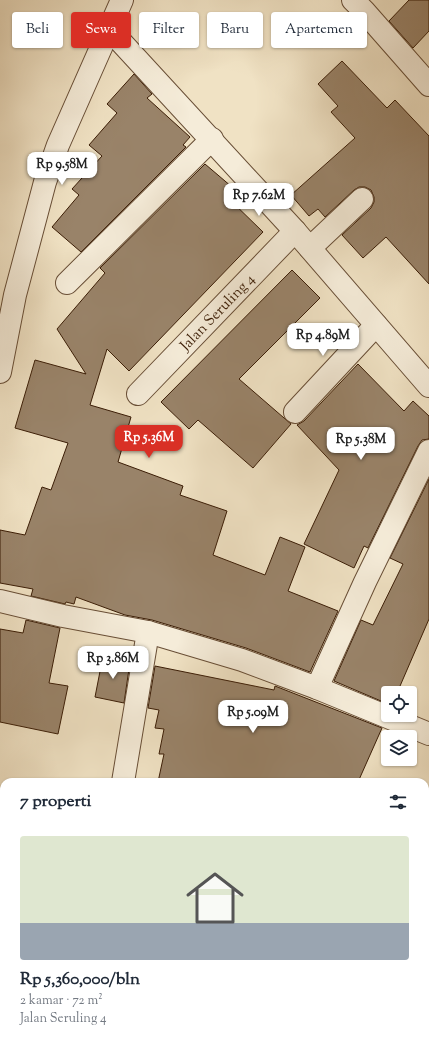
<!DOCTYPE html>
<html lang="id">
<head>
<meta charset="utf-8">
<style>
  :root { --surface:#fff; --page:#f6f6f7; --text:#1f2937; --muted:#747a83; --accent:#d93025 }
  body { margin:0; font-family:"Sorts Mill Goudy",serif; background:var(--page); color:var(--text); height:100vh; display:flex; flex-direction:column; font-size:15px; white-space:nowrap }
  * { box-sizing:border-box; margin:0 }
  p { font-size:13px; color:var(--muted) }
  .icon { flex:none; width:22px; height:22px; fill:none; stroke:currentColor; stroke-width:2; stroke-linecap:round; stroke-linejoin:round }
  .map { position:relative; flex:1; overflow:hidden }
  .panel { position:absolute; left:0px; top:778px; width:429px; height:268px; display:flex; flex-direction:column; background:var(--surface); border-radius:12px 12px 0 0; box-shadow:0 1px 3px #0004 }
  .panel>* { flex:none }
  .hud { position:absolute; left:12px; top:12px; width:405px; height:36px; display:flex; gap:8px }
  .controls { position:absolute; left:381px; top:686px; display:grid; gap:8px }
  .controls a { display:grid; place-items:center; width:36px; height:36px; border-radius:4px; background:var(--surface); box-shadow:0 1px 3px #0004; font-size:20px }
  .price { position:absolute; translate:-50% -34px; padding:0 9px; border-radius:8px; background:#fff; color:#222; font-size:13px; line-height:26px; filter:drop-shadow(0 1px 2px #0008) }
  .price::after { content:''; position:absolute; left:50%; top:24px; width:12px; height:9px; margin-left:-6px; background:inherit; clip-path:polygon(0 0,100% 0,50% 100%) }
  .price.selected { background:var(--accent); color:#fff }
  ul { padding:0; list-style:none }
  li { display:grid; align-content:center; gap:8px; height:212px; padding:0 20px }
  li span { display:grid; place-items:center; height:124px; border-radius:4px; color:#555 }
  li>.icon { margin-inline-start:auto }
  span .icon { width:72px; height:72px; fill:#fffc; stroke-width:1 }
  li b { font-size:17px }
  h2 { display:flex; justify-content:space-between; align-items:center; height:48px; padding:0 20px; font-size:17px }
  .pill { padding:0 14px; border-radius:4px; background:var(--surface); box-shadow:0 1px 3px #0004; font-size:14px; line-height:36px }
  .pill.selected { background:var(--accent); color:#fff }
  .map>svg:first-child { display:block }
  .building { fill:#998369; stroke:#3b1d06 }
  .lines { fill:none; stroke-linecap:round; stroke-linejoin:round }
  .minor-casing { stroke:#684e36; stroke-width:24 }
  .minor { stroke:#f5ecd9; stroke-width:22 }
  .labels { text-anchor:middle; stroke-width:3.5; stroke-linejoin:round; paint-order:stroke }
  .street-label { font-size:15px; fill:#3b1d06; stroke:#f5ecd9 }
</style>
</head>
<body>
<div class="map">
<svg width="429" height="1046" viewBox="0 0 429 1046">
  <rect width="100%" height="100%" fill="#f0e2c4"/>
  <filter id="stains"><feTurbulence type="fractalNoise" baseFrequency=".005" numOctaves="4"/><feColorMatrix values="0 0 0 0 .2 0 0 0 0 .09 0 0 0 0 .02 0 0 0 .5 -.17"/></filter>
  <radialGradient id="worn" r=".72"><stop offset=".6" stop-color="#630" stop-opacity="0"/><stop offset="1" stop-color="#630" stop-opacity=".3"/></radialGradient>
  <!-- building -->
  <g class="building">
    <polygon points="409,0 429,0 429,31 413,48 389,21"/>
    <polygon points="342,61 387,108 395,100 429,136 429,284 386,237 363,258 342,235 371,208 374,202 374,197 371,190 365,187 359,187 354,190 325,217 318,209 309,216 291,195 355,138 331,112 338,106 318,84"/>
    <polygon points="134,74 152,94 147,98 190,137 183,145 186,147 81,252 52,227 79,195 72,189 102,156 89,145 117,113 107,104"/>
    <polygon points="205,164 232,187 225,195 263,232 129,371 107,349 90,405 131,417 118,462 183,486 180,495 227,511 213,555 265,575 280,537 305,547 288,591 338,611 310,672 246,648 152,620 125,615 76,597 74,604 66,602 65,604 31,596 33,589 0,583 0,530 25,535 42,487 51,490 68,443 15,428 35,360 86,374 57,329 105,273 100,268"/>
    <polygon points="292,270 320,298 239,379 291,424 253,468 198,420 189,429 161,402"/>
    <polygon points="358,364 404,411 413,401 429,416 429,439 422,440 418,446 368,548 364,546 354,568 304,544 339,470 297,425 304,421"/>
    <polygon points="429,479 429,619 397,693 388,693 388,704 334,681 361,620 373,625 403,564 390,558"/>
    <polygon points="26,620 60,628 49,683 68,686 58,734 0,722 0,629 23,633"/>
    <polygon points="103,656 130,662 124,703 95,697"/>
    <polygon points="155,666 274,690 275,686 382,728 358,782 158,782 164,754 159,754 164,729 155,728 159,710 148,708"/>
  </g>
  <g class="lines">
    <!-- minor casing -->
    <g class="minor-casing">
      <g id="minor">
        <polyline points="353,0 364,11 429,85"/>
        <polyline points="110,30 295,231 429,386"/>
        <polyline points="310,248 362,199"/>
        <polyline points="67,283 212,139"/>
        <polyline points="0,372 15,295 45,182 58,145 122,0"/>
        <polyline points="138,394 295,231"/>
        <polyline points="295,412 376,325"/>
        <polyline points="0,601 63,616 148,632 242,660 317,688 365,582 429,451"/>
        <polyline points="317,688 429,734"/>
        <polyline points="123,782 148,632"/>
        <polyline points="425,930 429,917"/>
        <polyline points="0,1023 4,1025"/>
        <polyline points="53,1042 64,1046"/>
        <polyline points="341,1042 349,1046"/>
        <polyline points="259,1046 260,1042"/>
        <polyline points="407,1046 408,1042"/>
      </g>
    </g>
    <!-- minor -->
    <use href="#minor" class="minor"/>
  </g>
  <g class="labels">
    <!-- street labels -->
    <g class="street-label">
      <text transform="translate(217 312) rotate(-46)" y="5">Jalan Seruling 4</text>
    </g>
  </g>
  <rect width="100%" height="100%" filter="url(#stains)"/>
  <rect width="100%" height="100%" fill="url(#worn)"/>
</svg>
<div class="controls">
<a><svg class="icon" aria-label="locate" viewBox="0 0 24 24"><circle cx="12" cy="12" r="6"/><path d="M12 2v4M12 18v4M2 12h4M18 12h4"/></svg></a>
<a><svg class="icon" aria-label="layers" viewBox="0 0 24 24"><path d="M12 4l9 5-9 5-9-5zM3 14l9 5 9-5"/></svg></a>
</div>
<b class="price" style="left:62px;top:186px">Rp 9.58M</b>
<b class="price" style="left:259px;top:217px">Rp 7.62M</b>
<b class="price" style="left:323px;top:357px">Rp 4.89M</b>
<b class="price selected" style="left:149px;top:459px">Rp 5.36M</b>
<b class="price" style="left:361px;top:461px">Rp 5.38M</b>
<b class="price" style="left:113px;top:680px">Rp 3.86M</b>
<b class="price" style="left:253px;top:734px">Rp 5.09M</b>
<div class="hud">
<a class="pill">Beli</a>
<a class="pill selected">Sewa</a>
<a class="pill">Filter</a>
<a class="pill">Baru</a>
<a class="pill">Apartemen</a>
</div>
<section class="panel">
<h2>7 properti<svg class="icon" aria-label="filters" viewBox="0 0 24 24"><path d="M4 7h16M4 17h16"/><circle cx="9" cy="7" r="2"/><circle cx="15" cy="17" r="2"/></svg></h2>
<ul>
<li><span style="background:linear-gradient(#dfe7d0 70%,#9aa5b1 0)"><svg class="icon" aria-label="home" viewBox="0 0 24 24"><path d="M3 11l9-7 9 7M6 9v11h12V9"/></svg></span><div><b>Rp 5,360,000/bln</b><p>2 kamar · 72 m²</p><p>Jalan Seruling 4</p></div></li>
</ul>
</section>
</div>
</body>
</html>
